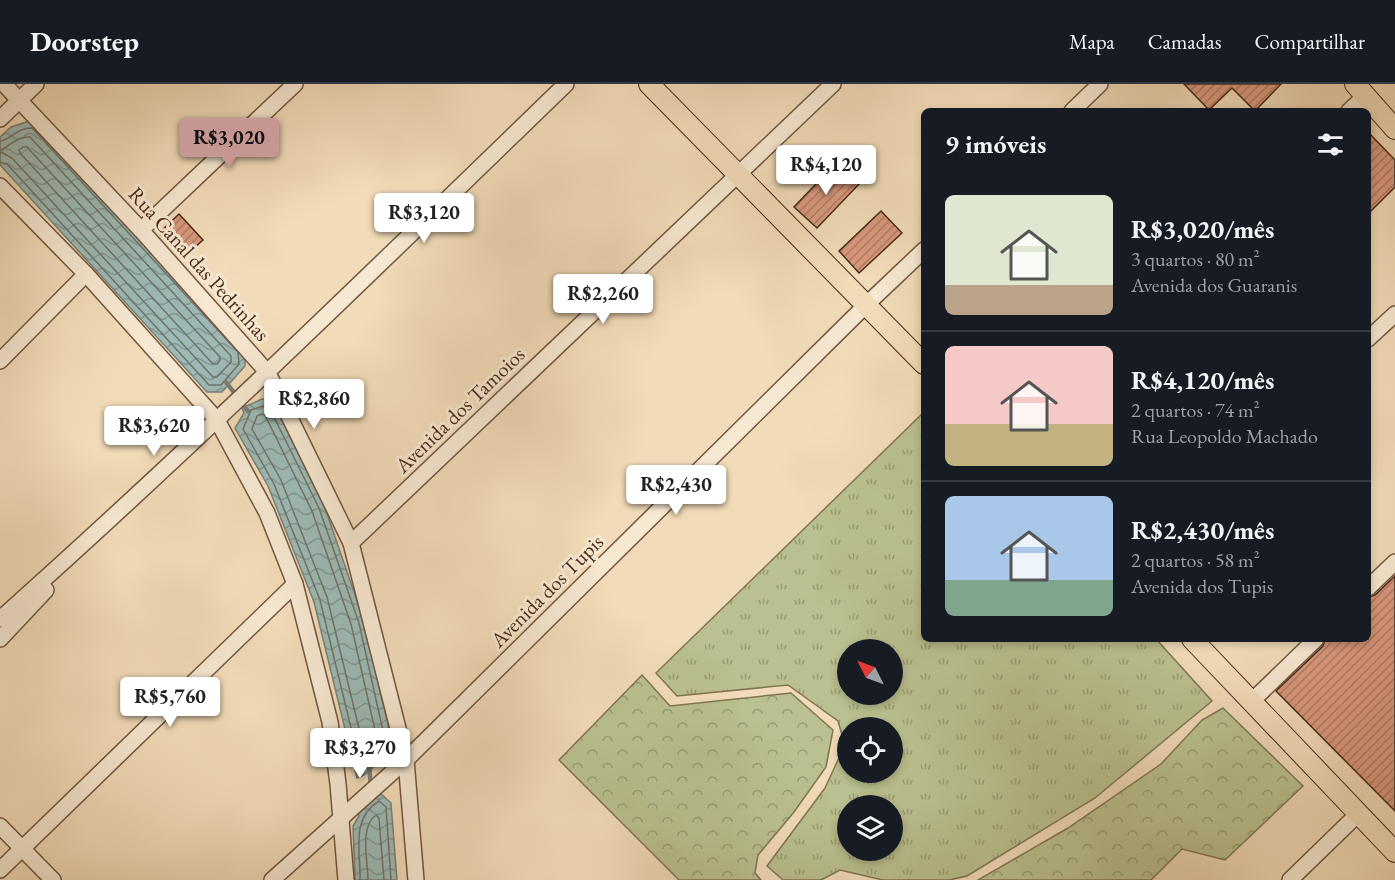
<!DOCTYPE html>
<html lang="pt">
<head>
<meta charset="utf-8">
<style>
  :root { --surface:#171b24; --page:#242831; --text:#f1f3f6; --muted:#9ea1a6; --line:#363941; --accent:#c59692 }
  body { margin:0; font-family:"EB Garamond",serif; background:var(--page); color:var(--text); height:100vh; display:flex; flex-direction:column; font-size:22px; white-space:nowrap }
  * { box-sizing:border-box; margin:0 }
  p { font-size:20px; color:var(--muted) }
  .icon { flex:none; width:33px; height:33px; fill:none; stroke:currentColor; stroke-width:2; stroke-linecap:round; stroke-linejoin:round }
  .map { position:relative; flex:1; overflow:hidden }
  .sheet { position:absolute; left:921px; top:24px; width:450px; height:534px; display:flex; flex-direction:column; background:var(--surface); border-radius:9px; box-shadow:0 3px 9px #0003 }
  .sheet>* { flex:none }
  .needle { width:39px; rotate:312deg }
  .buttons { position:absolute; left:837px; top:555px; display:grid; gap:12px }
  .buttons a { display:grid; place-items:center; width:66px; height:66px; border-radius:50%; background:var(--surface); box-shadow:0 3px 9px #0003; font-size:30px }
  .price { position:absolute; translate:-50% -51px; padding:0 14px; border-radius:6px; background:#fff; color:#222; font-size:20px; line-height:39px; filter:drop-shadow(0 2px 3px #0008) }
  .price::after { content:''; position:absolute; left:50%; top:36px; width:18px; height:14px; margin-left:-9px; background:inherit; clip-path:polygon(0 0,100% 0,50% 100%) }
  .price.selected { background:var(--accent); color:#111 }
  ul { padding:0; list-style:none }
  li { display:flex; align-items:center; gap:18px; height:150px; padding:0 24px }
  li+li { border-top:2px solid var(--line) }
  li span { display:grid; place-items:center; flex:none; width:168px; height:120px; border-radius:9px; color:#555 }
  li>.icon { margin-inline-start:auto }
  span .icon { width:72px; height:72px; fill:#fffc; stroke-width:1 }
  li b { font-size:26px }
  h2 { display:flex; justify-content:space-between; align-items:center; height:72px; padding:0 24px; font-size:26px }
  header { display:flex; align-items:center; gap:36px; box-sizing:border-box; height:84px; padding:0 30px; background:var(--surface); border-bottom:2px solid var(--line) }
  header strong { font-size:28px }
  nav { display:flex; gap:33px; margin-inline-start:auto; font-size:21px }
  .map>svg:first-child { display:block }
  .grass { fill:url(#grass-tufts); stroke:#817554; stroke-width:1.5; fill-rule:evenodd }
  .forest { fill:url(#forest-crowns); stroke:#817554; stroke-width:1.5 }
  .water { fill:url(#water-waves); stroke:#7a8077; stroke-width:1.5 }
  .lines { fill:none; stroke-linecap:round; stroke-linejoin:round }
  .shore { stroke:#727267; stroke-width:1.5 }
  .stream { stroke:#7a8077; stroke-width:4.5 }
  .building { fill:url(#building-hatch); stroke:#482a18; stroke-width:1.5 }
  .minor-casing { stroke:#725640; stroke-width:18 }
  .major-casing { stroke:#482a18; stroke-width:22 }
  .minor { stroke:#f7e8d1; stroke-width:15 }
  .major { stroke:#f2dbb8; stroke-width:20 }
  .labels { text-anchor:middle; stroke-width:6; stroke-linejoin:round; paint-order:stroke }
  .street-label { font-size:21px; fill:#482a18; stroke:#f7e8d1 }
</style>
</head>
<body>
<header>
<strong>Doorstep</strong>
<nav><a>Mapa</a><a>Camadas</a><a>Compartilhar</a></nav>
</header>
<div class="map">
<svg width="1395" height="796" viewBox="0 0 1395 796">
  <defs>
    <pattern id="grass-tufts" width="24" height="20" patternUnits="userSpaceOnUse" patternTransform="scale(1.5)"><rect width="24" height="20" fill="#bac08f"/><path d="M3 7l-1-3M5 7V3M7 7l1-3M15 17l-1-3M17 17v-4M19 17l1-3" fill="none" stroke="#999c74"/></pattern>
    <pattern id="forest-crowns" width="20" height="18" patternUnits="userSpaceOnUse" patternTransform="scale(1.5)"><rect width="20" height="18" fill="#bac08f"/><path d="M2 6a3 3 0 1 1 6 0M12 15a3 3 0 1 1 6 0" fill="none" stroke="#999c74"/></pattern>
    <pattern id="water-waves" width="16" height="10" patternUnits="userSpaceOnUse" patternTransform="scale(1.5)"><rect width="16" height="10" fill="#9cbab6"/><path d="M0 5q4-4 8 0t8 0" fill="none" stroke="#819793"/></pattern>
    <pattern id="building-hatch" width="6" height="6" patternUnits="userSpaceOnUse" patternTransform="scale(1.5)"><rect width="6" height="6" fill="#d8987c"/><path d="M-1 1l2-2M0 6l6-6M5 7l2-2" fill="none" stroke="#b17c65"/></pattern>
  </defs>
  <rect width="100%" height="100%" fill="#f2dbb8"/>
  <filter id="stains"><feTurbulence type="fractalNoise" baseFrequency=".00333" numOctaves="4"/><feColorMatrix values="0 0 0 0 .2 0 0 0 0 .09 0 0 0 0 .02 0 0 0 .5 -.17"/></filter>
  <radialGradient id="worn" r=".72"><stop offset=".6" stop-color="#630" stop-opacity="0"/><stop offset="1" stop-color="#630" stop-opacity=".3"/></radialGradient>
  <!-- grass -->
  <path class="grass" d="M924,328v227h232l56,62 -117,97 -128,78 -18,4h-66l-43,-10 -19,10h-38l-16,-14 58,-78 20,-43 -7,-24 -50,-36 -111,11 -21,-23zM848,566h44v44h-44zM848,644h44v44h-44zM848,722h44v44h-44z"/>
  <!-- forest -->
  <g class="forest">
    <polygon points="642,591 670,622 791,609 833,646 826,683 794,728 758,771 755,789 761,796 679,796 559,676"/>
    <polygon points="1223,624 1303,702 1225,776 1182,765 1151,796 978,796 1068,744 1161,680 1202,636"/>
  </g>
  <!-- water -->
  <g class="water">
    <polygon points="32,36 245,267 245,282 222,308 207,308 0,81 0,53 11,43"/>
    <path d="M262,315l10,1 52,105 40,116 28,121c-8,12 -20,32 -35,36l-43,-176 -46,-116 -33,-58 9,-15 -2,-5z"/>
    <polygon points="379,708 391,719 397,796 355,796 353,742 359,732 358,729"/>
  </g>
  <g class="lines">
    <!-- shore -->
    <g class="shore">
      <path d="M0,57c12,-2 16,-13 32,-13l206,224"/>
      <polygon points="23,63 27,63 220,273 220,276 217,280 213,280 20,69 19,66"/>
      <path d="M0,65l1,1c9,-5 18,-14 29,-13l201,219v6l-14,15h-4l-201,-219 -11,-6 -1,2"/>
      <polyline points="0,78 7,80 209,301 221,301 239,280 238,269"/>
      <polygon points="263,322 269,323 319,424 359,539 385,656 377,669 364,683 360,681 320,516 274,400 243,345 251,326"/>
      <polygon points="262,330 265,331 312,427 351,540 377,655 368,667 364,665 327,513 281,396 252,345 257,332"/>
      <path d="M360,796c1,-29 -10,-61 19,-79l7,6 5,73"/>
      <path d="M368,796c0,-19 -9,-53 8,-65l3,3 5,62"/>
    </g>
    <!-- stream -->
    <g class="stream">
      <polyline points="226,298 248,327"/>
      <polyline points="369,681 371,703"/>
    </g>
  </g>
  <!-- building -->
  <g class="building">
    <polygon points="1184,0 1281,0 1255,27 1232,4 1209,26"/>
    <polygon points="1368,48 1395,76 1395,103 1368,130"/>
    <polygon points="836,79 859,100 817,144 794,123"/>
    <polygon points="881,127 902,149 859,189 839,167"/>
    <polygon points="179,130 203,156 183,174 159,149"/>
    <polygon points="1395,492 1395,727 1276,607 1323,562 1325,555 1368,555 1368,513 1375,511"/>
  </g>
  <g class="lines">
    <!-- minor casing -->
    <g class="minor-casing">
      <g id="minor">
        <polyline points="4,0 141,146 268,289 351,459 406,676 416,796"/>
        <polyline points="1072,27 1100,0"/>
        <polyline points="1349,27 1366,11"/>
        <polyline points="0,35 36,0"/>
        <polyline points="0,102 86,190 217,336 267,429 295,500 330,638 338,700 346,796"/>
        <polyline points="141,146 295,0"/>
        <polyline points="1368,255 1395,230"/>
        <polyline points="0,277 86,190"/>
        <polyline points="351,459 833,0"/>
        <polyline points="1368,504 1395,478"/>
        <path d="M0,535c194,-173 379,-354 566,-535"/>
        <polyline points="0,555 46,506"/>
        <polyline points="1252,617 1316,555"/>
        <polyline points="0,742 53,796"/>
        <polyline points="0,786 295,500"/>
        <polyline points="272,796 406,676 866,221 924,166"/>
        <polyline points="1290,796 1359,729"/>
      </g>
    </g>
    <!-- major casing -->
    <g class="major-casing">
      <g id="major">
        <polyline points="649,0 924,280"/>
        <polyline points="1355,0 1395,45"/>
        <polyline points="1192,555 1395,768"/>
      </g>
    </g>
    <!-- minor -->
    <use href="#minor" class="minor"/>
    <!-- major -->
    <use href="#major" class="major"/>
  </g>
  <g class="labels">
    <!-- street labels -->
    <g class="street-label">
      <text transform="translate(199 180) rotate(48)" y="7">Rua Canal das Pedrinhas</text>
      <text transform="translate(460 326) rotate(-44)" y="7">Avenida dos Tamoios</text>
      <text transform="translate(547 507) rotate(-45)" y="7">Avenida dos Tupis</text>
    </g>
  </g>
  <rect width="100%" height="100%" filter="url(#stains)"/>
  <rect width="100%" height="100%" fill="url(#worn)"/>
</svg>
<div class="buttons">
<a><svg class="needle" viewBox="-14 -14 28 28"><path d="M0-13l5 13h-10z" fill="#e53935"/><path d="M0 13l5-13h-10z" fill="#9ea1a6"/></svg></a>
<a><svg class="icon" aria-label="locate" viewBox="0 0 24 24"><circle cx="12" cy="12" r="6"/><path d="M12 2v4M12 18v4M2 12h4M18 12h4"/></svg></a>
<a><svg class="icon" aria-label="layers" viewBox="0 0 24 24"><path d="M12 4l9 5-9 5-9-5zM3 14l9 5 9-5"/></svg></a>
</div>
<b class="price selected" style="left:229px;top:85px">R$3,020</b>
<b class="price" style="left:826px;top:112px">R$4,120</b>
<b class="price" style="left:424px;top:160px">R$3,120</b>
<b class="price" style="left:603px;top:241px">R$2,260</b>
<b class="price" style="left:314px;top:346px">R$2,860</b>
<b class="price" style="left:154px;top:373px">R$3,620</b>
<b class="price" style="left:676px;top:432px">R$2,430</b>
<b class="price" style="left:170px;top:644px">R$5,760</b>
<b class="price" style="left:360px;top:695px">R$3,270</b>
<section class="sheet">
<h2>9 imóveis<svg class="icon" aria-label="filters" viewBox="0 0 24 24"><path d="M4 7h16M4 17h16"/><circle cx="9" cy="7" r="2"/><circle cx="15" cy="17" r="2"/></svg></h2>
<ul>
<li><span style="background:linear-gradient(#dfe7d0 75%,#b9a48a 0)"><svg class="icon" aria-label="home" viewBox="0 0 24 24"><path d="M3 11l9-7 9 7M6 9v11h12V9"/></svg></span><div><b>R$3,020/mês</b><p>3 quartos · 80 m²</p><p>Avenida dos Guaranis</p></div></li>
<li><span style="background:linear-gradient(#f6c9c9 65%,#c2b280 0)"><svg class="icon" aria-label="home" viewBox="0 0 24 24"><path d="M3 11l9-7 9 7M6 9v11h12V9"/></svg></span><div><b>R$4,120/mês</b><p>2 quartos · 74 m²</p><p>Rua Leopoldo Machado</p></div></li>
<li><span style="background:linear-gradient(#a9c7e8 70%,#7fa58c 0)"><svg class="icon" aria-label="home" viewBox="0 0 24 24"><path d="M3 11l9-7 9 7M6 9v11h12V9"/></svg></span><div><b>R$2,430/mês</b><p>2 quartos · 58 m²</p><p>Avenida dos Tupis</p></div></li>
</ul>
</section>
</div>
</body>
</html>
